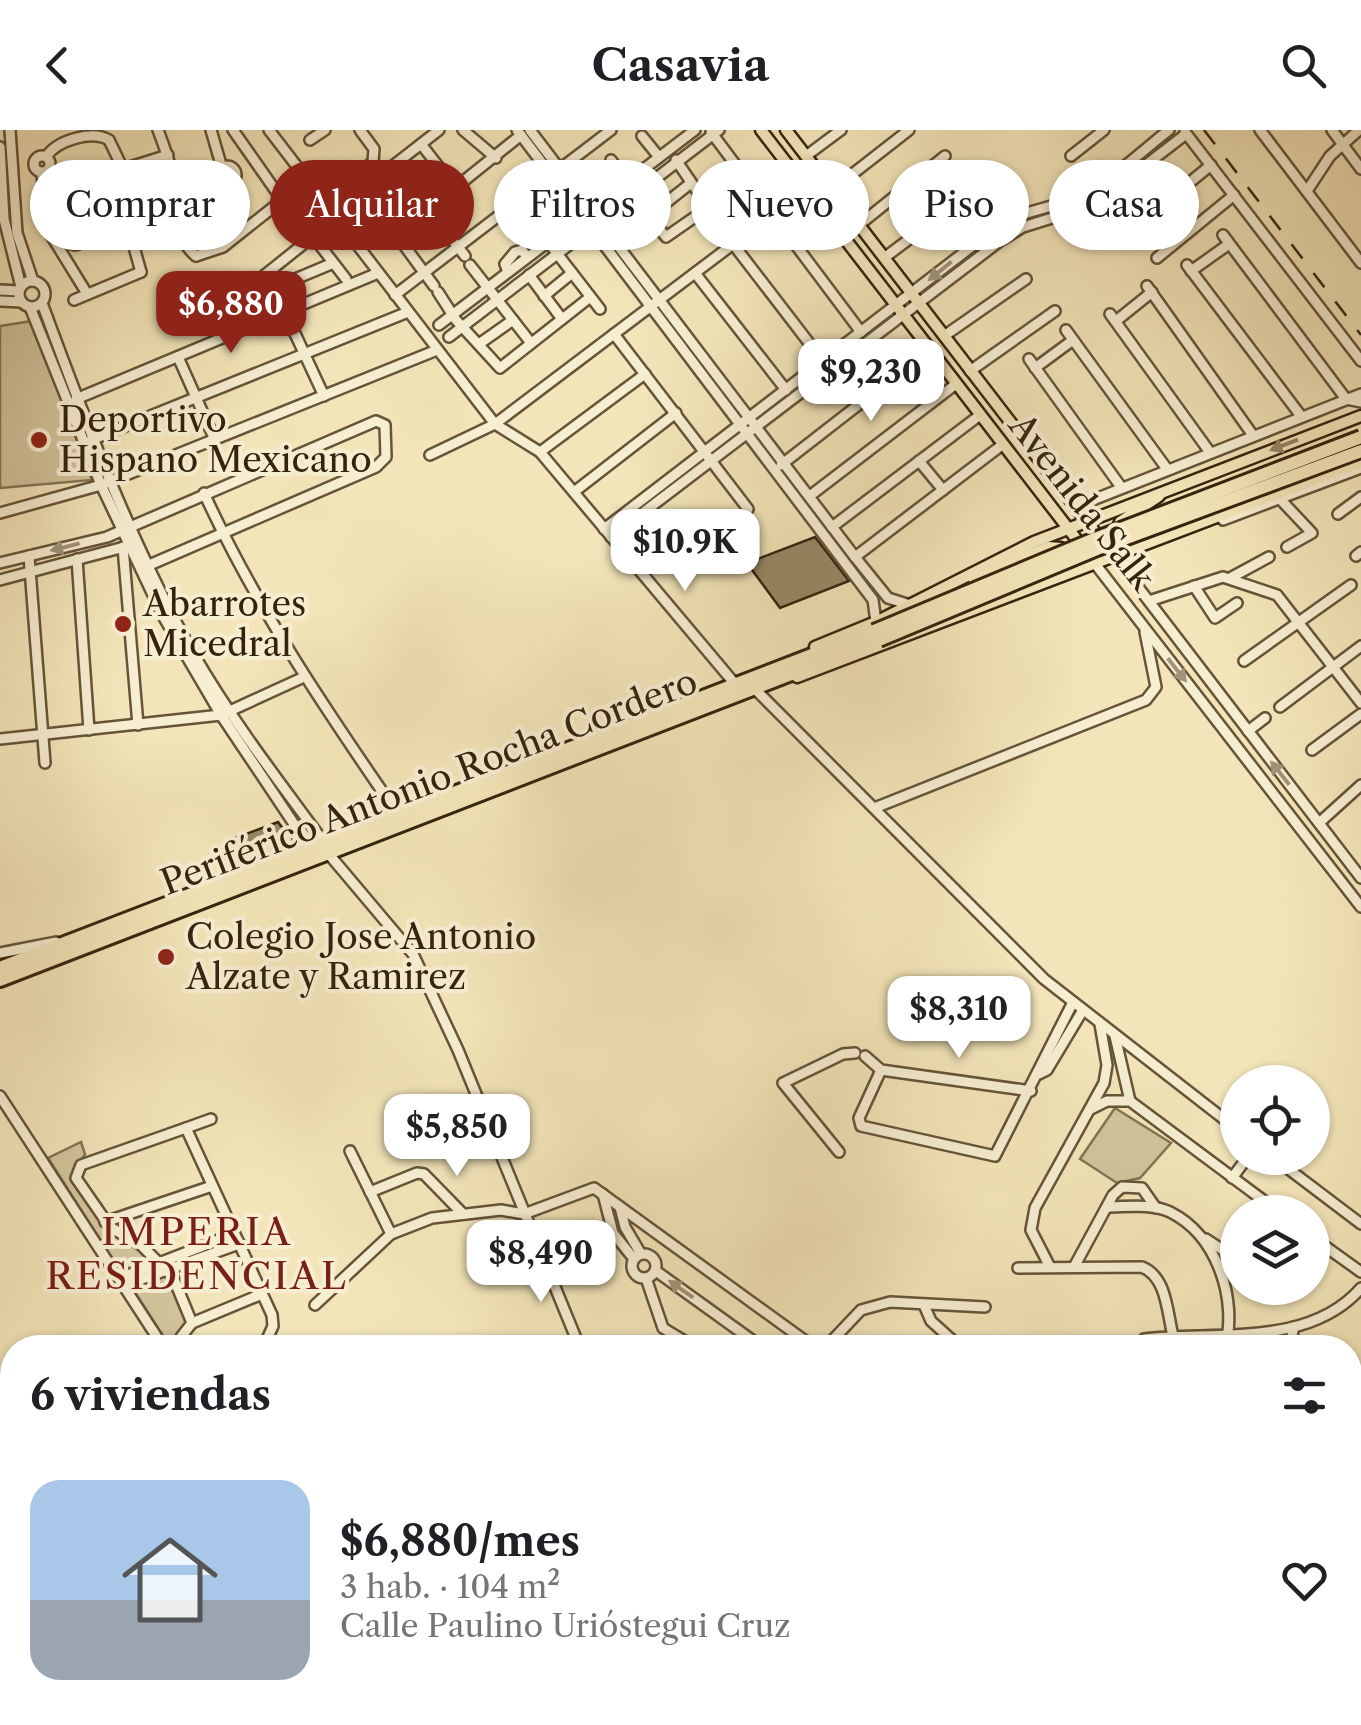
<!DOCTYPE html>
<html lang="es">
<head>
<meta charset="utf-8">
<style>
  :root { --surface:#fff; --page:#f6f6f6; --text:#202124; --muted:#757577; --line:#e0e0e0; --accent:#8f2418 }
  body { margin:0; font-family:"Libre Caslon Text",serif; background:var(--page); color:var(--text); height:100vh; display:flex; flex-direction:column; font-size:38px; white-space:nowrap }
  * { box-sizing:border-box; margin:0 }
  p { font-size:32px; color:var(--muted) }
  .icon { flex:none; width:55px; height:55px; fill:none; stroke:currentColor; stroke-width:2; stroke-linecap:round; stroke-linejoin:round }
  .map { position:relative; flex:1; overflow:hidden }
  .side { position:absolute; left:0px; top:1205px; width:1362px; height:390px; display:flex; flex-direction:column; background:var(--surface); border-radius:40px 40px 0 0; box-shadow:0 2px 8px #0004 }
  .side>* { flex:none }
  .hud { position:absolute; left:30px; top:30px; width:1302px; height:90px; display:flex; gap:20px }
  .buttons { position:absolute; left:1220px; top:935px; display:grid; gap:20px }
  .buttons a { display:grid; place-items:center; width:110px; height:110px; border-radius:50%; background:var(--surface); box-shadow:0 2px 8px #0004; font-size:50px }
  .price { position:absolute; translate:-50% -85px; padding:0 22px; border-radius:20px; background:#fff; color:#222; font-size:32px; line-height:65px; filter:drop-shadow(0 2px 5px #0008) }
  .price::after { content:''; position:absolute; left:50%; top:60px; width:30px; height:22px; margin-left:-15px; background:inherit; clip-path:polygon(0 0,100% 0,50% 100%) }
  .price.on { background:var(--accent); color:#fff }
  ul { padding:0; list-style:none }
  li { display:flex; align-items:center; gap:30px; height:250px; padding:0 30px }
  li+li { border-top:2px solid var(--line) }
  li span { display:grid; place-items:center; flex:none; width:280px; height:200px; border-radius:30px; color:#555 }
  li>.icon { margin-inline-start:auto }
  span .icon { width:120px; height:120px; fill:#fffc; stroke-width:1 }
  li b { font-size:42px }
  h2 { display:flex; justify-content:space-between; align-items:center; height:120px; padding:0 30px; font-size:42px }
  .pill { padding:0 35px; border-radius:45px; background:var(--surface); box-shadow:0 2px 8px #0004; font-size:35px; line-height:90px }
  .pill.on { background:var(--accent); color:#fff }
  header { display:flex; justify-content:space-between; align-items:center; height:130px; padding:0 30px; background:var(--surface); font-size:45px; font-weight:700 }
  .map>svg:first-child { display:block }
  .green { fill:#d3c49c; stroke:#847454; stroke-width:2.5 }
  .building { fill:#988866; stroke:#36230d; stroke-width:2.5 }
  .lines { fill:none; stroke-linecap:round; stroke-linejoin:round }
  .minor-casing { stroke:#655438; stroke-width:14 }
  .major-casing { stroke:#36230d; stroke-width:15 }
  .highway-casing { stroke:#36230d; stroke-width:18 }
  .minor { stroke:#f7eed2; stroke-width:9 }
  .major { stroke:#f3e5b9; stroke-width:10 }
  .highway { stroke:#f3e5b9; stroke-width:12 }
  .rail { stroke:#36230d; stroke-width:2.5; stroke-dasharray:18 18; stroke-linecap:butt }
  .highway-bridge-casing { stroke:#36230d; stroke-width:18; stroke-linecap:butt }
  .highway-bridge { stroke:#f3e5b9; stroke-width:12 }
  .oneway { fill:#a09379 }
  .oneway2 { fill:#948463 }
  .poi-dot { fill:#8f2418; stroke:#f7eed2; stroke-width:4 }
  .labels { text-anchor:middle; stroke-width:8; stroke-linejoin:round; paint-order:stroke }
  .poi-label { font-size:35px; fill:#36230d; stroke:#f7eed2; text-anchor:start }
  .street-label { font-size:35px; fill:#36230d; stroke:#f7eed2 }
  .neighbourhood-label { font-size:38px; letter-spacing:2.5px; fill:#7a1f14; stroke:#f7eed2 }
</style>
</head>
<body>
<header><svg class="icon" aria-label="back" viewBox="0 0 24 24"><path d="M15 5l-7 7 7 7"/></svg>Casavia<svg class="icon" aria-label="search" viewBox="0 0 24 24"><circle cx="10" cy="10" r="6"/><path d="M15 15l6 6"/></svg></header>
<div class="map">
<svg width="1361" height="1595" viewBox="0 0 1361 1595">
  <rect width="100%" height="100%" fill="#f3e5b9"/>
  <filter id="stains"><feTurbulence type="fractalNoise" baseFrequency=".002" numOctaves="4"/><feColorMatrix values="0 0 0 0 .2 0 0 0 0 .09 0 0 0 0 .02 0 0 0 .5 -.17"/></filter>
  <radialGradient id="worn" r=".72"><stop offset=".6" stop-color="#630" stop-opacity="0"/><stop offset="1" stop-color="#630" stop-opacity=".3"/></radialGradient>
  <!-- green -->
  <g class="green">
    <polygon points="32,191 92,350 0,358 0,196"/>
    <polygon points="1115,978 1171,1013 1140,1048 1117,1053 1080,1029"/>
    <polygon points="81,1012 85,1024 75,1040 104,1092 155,1131 121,1143 48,1028"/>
    <polygon points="166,1144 188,1192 180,1207 184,1217 170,1217 131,1156"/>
  </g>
  <!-- building -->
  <g class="building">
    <polygon points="815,407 849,451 780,478 747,433"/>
    <polygon points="278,692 287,704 239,721 230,710"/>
  </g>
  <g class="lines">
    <!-- minor casing -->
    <g class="minor-casing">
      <g id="minor">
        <polyline points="10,0 17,103 33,151"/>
        <path d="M158,0c6,16 12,31 15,48 4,26 1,61 23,78"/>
        <polyline points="211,0 222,38"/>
        <polyline points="233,0 280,67"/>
        <polyline points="269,0 495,294 540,322 735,554"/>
        <polyline points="439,0 394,35 465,126"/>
        <polyline points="463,0 496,28"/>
        <polyline points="517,0 873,470 876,492"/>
        <polyline points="530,0 855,427 888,468 910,475"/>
        <polyline points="1260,0 1361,133"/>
        <polyline points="1332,0 1361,39"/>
        <polyline points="711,2 861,202"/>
        <polyline points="1185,2 1361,231"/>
        <polyline points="642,6 659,27"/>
        <polyline points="310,10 325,0"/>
        <polyline points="421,14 455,58"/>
        <polyline points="0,17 4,89 21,157"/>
        <circle cx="42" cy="34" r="8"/>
        <polyline points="806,26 841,0"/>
        <polyline points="1071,26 1104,0"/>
        <path d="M46,27c11,-17 46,-27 63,-17l14,29 4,53 14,50"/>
        <polyline points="611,30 627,52"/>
        <circle cx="227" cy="45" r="9"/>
        <polyline points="123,39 168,25"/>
        <polyline points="42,43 46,97 86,162"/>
        <polyline points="354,47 434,156"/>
        <polyline points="75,58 124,47"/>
        <polyline points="832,60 909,0"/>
        <polyline points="73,61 79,81 77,99"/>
        <polyline points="1307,61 1330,26 1359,0"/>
        <polyline points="633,66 666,107 702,82 704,71 676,30"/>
        <polyline points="43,68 73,61 77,56"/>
        <polyline points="218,71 223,53"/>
        <polyline points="324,72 373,32 374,19 360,0"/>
        <polyline points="425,72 455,58 521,5"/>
        <polyline points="648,87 691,53"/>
        <polyline points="532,91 600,179"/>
        <polyline points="1140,93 1211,35"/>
        <polyline points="859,95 945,26"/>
        <circle cx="75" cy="107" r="8"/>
        <polyline points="312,105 346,149"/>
        <polyline points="1223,105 1346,269 1361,272"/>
        <polyline points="733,114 826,235"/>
        <polyline points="196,126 223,117 276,75 280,67"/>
        <polyline points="884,128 965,67"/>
        <polyline points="1157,128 1234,65"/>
        <polyline points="331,134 183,196 173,190 176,183 251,156 336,88"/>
        <polyline points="470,135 531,213"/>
        <polyline points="1187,135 1301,286"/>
        <polyline points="1191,141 1229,114"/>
        <polyline points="508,142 505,134 515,122 522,120 527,127"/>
        <polyline points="695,143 786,260"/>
        <polyline points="529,145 562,189"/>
        <circle cx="32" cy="164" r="13"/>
        <polyline points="1147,156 1252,304"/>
        <polyline points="0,160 19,161"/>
        <polyline points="438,162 456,190 500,238 589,168"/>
        <polyline points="395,165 611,0"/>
        <polyline points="544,166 572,143"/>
        <polyline points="74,170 141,142"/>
        <polyline points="0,171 22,172"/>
        <path d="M42,173c44,119 88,239 151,350 38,66 85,127 130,188"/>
        <polyline points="30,177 101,355 163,486 221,585 296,697 300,720"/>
        <polyline points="285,182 324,266"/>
        <polyline points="1110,184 1209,321"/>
        <polyline points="1116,191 1152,162"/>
        <polyline points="439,195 695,0"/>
        <polyline points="1066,200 1167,339"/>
        <polyline points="614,204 748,379"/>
        <polyline points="944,206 1026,149"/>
        <polyline points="449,207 719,0"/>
        <polyline points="479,214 513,190"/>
        <polyline points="178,227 215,310"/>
        <polyline points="1029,229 1121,357"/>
        <polyline points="1035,238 1073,210"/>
        <polyline points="970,241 1055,181"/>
        <polyline points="76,269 378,143"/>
        <polyline points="91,310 408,182"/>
        <polyline points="540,322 645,244"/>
        <polyline points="430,325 495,294 806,59"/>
        <polyline points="919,331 943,360"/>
        <polyline points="781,335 929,220"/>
        <polyline points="574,362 676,283"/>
        <path d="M204,363c52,114 122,217 193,320"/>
        <polyline points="811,365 956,254"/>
        <polyline points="1280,369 1312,403 1287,417"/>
        <polyline points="1075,377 1361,264"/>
        <polyline points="0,383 101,355 437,220"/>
        <polyline points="1338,384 1361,367"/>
        <polyline points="1223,390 1361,338"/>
        <polyline points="832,397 980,285"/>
        <path d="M604,399l401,-308c22,-10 45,-13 67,-22 37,-15 66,-45 97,-69"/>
        <polyline points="611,407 1000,111 1023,97 1094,75 1186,4"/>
        <polyline points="123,417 138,595"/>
        <polyline points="29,426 45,633"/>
        <polyline points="1356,426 1361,422"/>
        <polyline points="855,427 1002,315"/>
        <polyline points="1115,427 1361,748"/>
        <polyline points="77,429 89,600"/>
        <polyline points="0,433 107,407 376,291 385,295 386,327 376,337 147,436"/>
        <polyline points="1096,435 1361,777"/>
        <polyline points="1232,447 1269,427"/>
        <polyline points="0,450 128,416"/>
        <polyline points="1194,456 1215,488 1237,473"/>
        <polyline points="1149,471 1223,447 1277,465 1361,573"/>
        <polyline points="1244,531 1351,455"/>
        <polyline points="755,559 1044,849 1238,1000"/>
        <polyline points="1280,577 1361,516"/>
        <polyline points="1248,601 1265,588"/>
        <polyline points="0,609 221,585 304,547"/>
        <polyline points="1312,620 1361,584"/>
        <polyline points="877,677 1146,570 1156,557 1145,502"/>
        <polyline points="1319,693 1361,655"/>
        <polyline points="327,722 413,824 458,920 580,1218"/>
        <polyline points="0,823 56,812"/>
        <polyline points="1115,906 1130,971"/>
        <polyline points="865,926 881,940 1031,961"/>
        <polyline points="881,940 859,988 861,996 995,1026 1073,872"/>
        <polyline points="1039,944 1047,940 1083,880"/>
        <polyline points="0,966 164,1218"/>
        <polyline points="1091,979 1107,971 1130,971 1279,1082"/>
        <polyline points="186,998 211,989"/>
        <polyline points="350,1021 391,1104"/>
        <polyline points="839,1022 783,953 843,924 855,923"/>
        <polyline points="1274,1028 1361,1094"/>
        <polyline points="1232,1048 1247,1028"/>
        <polyline points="370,1062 417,1043 424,1044 463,1084"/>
        <polyline points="603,1064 613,1103 634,1129"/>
        <polyline points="620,1077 625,1097 641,1124"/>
        <path d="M1107,1077c19,0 45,-4 63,5 47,23 68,87 55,136"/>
        <polyline points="105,1092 212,1056"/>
        <polyline points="1312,1107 1361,1142"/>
        <polyline points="1206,1109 1238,1130"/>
        <circle cx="644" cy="1136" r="12"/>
        <polyline points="1050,1137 1031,1100 1035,1078 1104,953 1107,935 1100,894"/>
        <polyline points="1074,1137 1113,1065 1122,1057 1142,1058 1156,1078"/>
        <path d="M1018,1138l124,-1c25,10 25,45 31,69"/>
        <polyline points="656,1141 763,1218"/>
        <polyline points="120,1148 234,1104"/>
        <polyline points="646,1148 663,1198 696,1218"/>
        <polyline points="125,1155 239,1114"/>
        <polyline points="315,1175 391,1104 432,1088 501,1080 524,1084 594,1058 815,1218"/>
        <polyline points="924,1175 931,1191 961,1218"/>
        <polyline points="192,1193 262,1164"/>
        <path d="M1144,1209c70,-8 165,9 217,-51"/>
        <polyline points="186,1218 181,1207 192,1193 173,1147 141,1115 110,1097 76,1048 81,1035 186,998 272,1185 273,1196 263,1218"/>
        <polyline points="825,1218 861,1180 890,1172 985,1177"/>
        <polyline points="1289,1218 1294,1197"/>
        <polyline points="1350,1361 1361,1346"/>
        <polyline points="1350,1376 1361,1371"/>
        <polyline points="1350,1396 1359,1426"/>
        <polyline points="0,1406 12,1413"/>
        <polyline points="0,1458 12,1466"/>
        <polyline points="1350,1552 1361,1548"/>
        <polyline points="0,1559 12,1537"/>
        <polyline points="1350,1575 1361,1584"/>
        <polyline points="4,1576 12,1569"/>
        <polyline points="269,1582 273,1595"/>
        <polyline points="1178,1582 1191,1595"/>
        <polyline points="1289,1582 1303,1595"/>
        <polyline points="1157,1588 1163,1582"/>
        <polyline points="64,1595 80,1582"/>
        <polyline points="676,1595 676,1582"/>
        <polyline points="911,1595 913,1582"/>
        <polyline points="1210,1595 1221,1582"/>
        <polyline points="1274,1595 1284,1582"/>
        <polyline points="1314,1595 1323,1582"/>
      </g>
    </g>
    <!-- major casing -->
    <g class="major-casing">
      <g id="major">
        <polyline points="761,0 1084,419"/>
        <polyline points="786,0 1101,410"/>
        <polyline points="1116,402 1120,392 1159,366"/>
        <polyline points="973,448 1048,417 1061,418 1067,424"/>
        <polyline points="815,517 876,492 1034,412 1361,286"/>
        <polyline points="797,547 1361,332"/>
      </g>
    </g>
    <!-- highway casing -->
    <g class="highway-casing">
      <g id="highway">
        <polyline points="0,838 874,501"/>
        <polyline points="0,850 879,510"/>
      </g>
    </g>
    <!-- minor -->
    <use href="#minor" class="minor"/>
    <!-- major -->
    <use href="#major" class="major"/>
    <!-- highway -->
    <use href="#highway" class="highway"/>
    <!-- rail -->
    <polyline class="rail" points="1204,0 1361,205"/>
    <!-- highway-bridge casing -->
    <g class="highway-bridge-casing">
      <g id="highway-bridge">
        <polyline points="874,501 1092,410 1361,307"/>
        <polyline points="879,510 1097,419 1361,321"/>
      </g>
    </g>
    <!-- highway-bridge -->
    <use href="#highway-bridge" class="highway-bridge"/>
  </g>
  <!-- one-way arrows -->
  <defs><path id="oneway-solid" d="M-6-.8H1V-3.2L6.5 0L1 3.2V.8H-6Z" transform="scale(2.5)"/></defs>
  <g class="oneway">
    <use href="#oneway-solid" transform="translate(940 141) rotate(141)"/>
    <use href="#oneway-solid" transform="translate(65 417) rotate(166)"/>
    <use href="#oneway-solid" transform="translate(1177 540) rotate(52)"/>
    <use href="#oneway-solid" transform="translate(1280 643) rotate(-128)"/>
    <use href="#oneway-solid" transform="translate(681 1159) rotate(-145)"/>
  </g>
  <use class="oneway2" href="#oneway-solid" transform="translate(1284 315) rotate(159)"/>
  <!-- markers -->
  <g class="poi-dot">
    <circle cx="39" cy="310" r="10"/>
    <circle cx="123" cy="494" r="10"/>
    <circle cx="166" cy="827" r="10"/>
  </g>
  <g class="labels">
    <!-- poi labels -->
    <g class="poi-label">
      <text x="59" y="302">Deportivo<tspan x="59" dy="40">Hispano Mexicano</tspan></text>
      <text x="143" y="486">Abarrotes<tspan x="143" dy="40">Micedral</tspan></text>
      <text x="186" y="819">Colegio Jose Antonio<tspan x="186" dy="40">Alzate y Ramirez</tspan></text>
    </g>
    <!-- street labels -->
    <g class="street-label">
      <text transform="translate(1082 372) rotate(52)" y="12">Avenida Salk</text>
      <text transform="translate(429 652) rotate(-21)" y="12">Periférico Antonio Rocha Cordero</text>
    </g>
    <!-- neighbourhood labels -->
    <g class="neighbourhood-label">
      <text x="197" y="1115">IMPERIA<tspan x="197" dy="44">RESIDENCIAL</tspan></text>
    </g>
  </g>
  <rect width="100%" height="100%" filter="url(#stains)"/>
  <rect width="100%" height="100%" fill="url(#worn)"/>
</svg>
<div class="buttons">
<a><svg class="icon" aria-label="locate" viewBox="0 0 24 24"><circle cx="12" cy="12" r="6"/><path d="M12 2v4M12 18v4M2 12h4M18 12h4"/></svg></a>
<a><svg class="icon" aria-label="layers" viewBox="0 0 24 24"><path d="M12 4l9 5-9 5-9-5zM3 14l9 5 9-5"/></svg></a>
</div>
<b class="price on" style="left:231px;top:226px">$6,880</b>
<b class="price" style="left:871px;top:294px">$9,230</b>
<b class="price" style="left:685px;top:464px">$10.9K</b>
<b class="price" style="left:959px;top:931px">$8,310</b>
<b class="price" style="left:457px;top:1049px">$5,850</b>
<b class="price" style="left:541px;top:1175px">$8,490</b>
<div class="hud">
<a class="pill">Comprar</a>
<a class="pill on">Alquilar</a>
<a class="pill">Filtros</a>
<a class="pill">Nuevo</a>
<a class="pill">Piso</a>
<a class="pill">Casa</a>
</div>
<section class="side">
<h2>6 viviendas<svg class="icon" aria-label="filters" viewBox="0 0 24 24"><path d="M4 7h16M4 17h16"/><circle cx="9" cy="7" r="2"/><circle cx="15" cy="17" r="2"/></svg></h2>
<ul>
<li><span style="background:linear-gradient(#a9c7e8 60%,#9aa5b1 0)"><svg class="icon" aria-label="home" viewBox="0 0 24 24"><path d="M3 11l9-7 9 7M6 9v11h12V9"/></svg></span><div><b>$6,880/mes</b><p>3 hab. · 104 m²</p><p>Calle Paulino Urióstegui Cruz</p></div><svg class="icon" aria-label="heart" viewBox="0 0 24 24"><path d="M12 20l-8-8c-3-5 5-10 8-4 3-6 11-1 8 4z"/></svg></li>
</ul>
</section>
</div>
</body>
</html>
